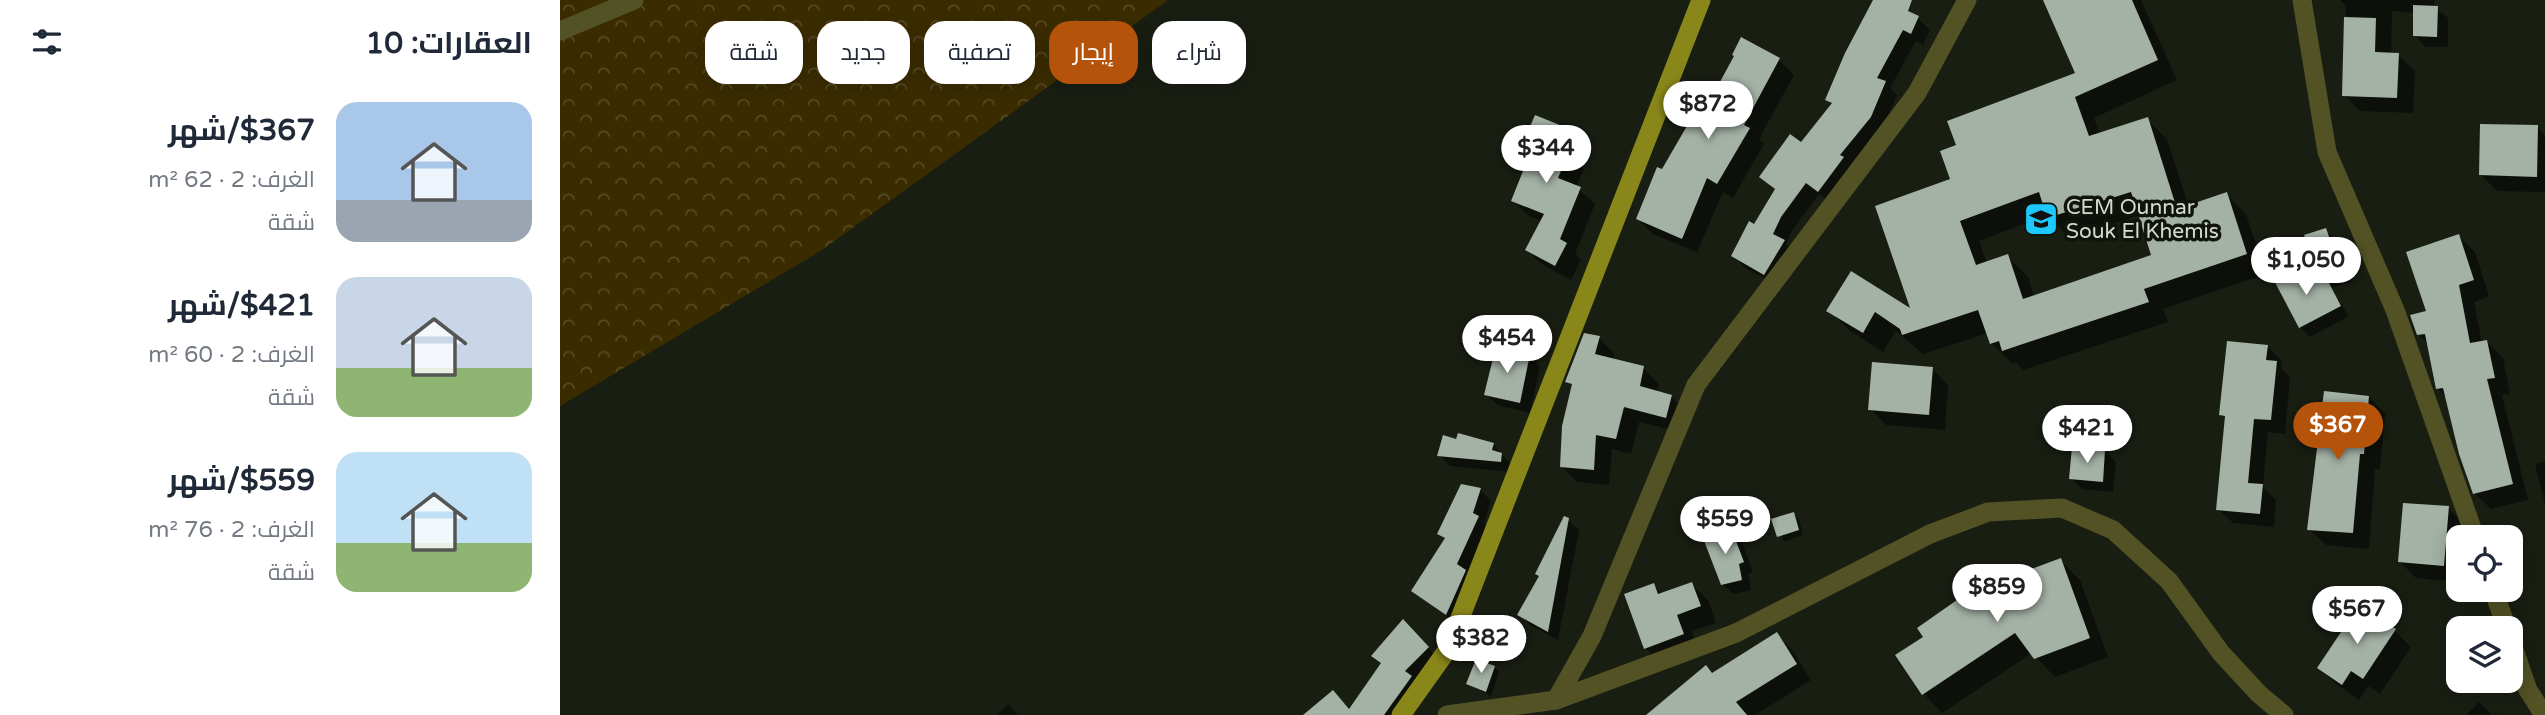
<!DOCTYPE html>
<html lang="ar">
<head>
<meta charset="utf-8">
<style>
  :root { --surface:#fff; --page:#f6f6f7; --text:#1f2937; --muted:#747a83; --accent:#b45309 }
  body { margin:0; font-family:"Varela Round",Cairo,sans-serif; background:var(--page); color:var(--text); direction:rtl; height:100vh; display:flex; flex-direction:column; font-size:26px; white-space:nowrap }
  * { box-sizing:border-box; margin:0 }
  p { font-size:23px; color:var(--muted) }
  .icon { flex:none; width:38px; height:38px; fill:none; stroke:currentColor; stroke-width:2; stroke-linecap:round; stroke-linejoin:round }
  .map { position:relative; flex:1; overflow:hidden; direction:ltr }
  .panel { display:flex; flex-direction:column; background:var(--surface); width:560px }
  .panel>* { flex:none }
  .banner { position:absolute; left:21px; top:21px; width:665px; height:63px; direction:rtl; display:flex; gap:14px }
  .buttons { position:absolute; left:1886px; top:525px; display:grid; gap:14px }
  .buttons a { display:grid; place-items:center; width:77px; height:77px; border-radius:14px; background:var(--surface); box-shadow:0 4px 18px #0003; font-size:35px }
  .price { position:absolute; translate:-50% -60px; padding:0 16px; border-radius:24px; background:#fff; color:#222; font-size:23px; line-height:46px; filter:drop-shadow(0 2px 4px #0008) }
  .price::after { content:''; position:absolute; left:50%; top:42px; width:21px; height:16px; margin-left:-10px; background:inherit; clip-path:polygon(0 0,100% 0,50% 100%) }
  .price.selected { background:var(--accent); color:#fff }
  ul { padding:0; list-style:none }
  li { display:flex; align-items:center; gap:21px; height:175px; padding:0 28px }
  li span { display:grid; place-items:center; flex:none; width:196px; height:140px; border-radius:21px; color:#555 }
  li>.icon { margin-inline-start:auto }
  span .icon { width:84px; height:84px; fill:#fffc; stroke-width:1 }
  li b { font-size:30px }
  h2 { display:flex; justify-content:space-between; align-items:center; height:84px; padding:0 28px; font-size:30px }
  .tag { padding:0 24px; border-radius:21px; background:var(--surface); box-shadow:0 4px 18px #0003; font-size:24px; line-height:63px }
  .tag.selected { background:var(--accent); color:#fff }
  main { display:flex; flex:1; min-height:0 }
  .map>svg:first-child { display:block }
  .forest { fill:url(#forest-crowns) }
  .shadow { fill:#0007; fill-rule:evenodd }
  .building { fill:#a4b1a5; fill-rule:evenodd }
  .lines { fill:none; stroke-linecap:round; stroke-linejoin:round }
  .minor { stroke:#525225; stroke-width:19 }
  .tertiary { stroke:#525225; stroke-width:19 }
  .primary { stroke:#8a871a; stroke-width:19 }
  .labels { text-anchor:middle; stroke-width:7; stroke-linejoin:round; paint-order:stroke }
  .poi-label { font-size:21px; fill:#d5d9d1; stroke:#10150a; text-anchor:start }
</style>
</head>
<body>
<main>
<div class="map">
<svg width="1985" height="715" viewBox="0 0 1985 715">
  <defs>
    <pattern id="forest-crowns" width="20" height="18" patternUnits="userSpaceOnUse" patternTransform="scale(1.75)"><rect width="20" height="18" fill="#3b2c00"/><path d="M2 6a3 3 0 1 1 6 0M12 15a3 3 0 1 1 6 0" fill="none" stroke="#564a24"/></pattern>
  </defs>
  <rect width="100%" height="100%" fill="#191e13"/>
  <!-- forest -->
  <polygon class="forest" points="0,0 608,0 262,250 0,406"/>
  <!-- shadow -->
  <g class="shadow">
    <path d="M1485,0h96l36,80 -83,38 6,16 47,-15 20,20 22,68 37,-13 20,20 20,60 -103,35 5,13 -145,48 -7,-8 -4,1 -21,-20 -3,-10 -65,21 -27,-23 -13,21 -34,-22 -21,-20 86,2 38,-132 6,-34 120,-72zM1488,215l21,23 71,-23 13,42 -119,40 -6,-20 -21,-21 -20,7 -8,-22z"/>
    <polygon points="1780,0 1875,0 1874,7 1888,18 1888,47 1866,47 1855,36 1855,13 1832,11 1831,55 1838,55 1855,71 1853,113 1800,111 1784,95 1786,6"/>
    <polygon points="1358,18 1370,30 1363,45 1356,41 1330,88 1337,95 1322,130 1271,203 1259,194 1233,229 1226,244 1236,254 1217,285 1185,268 1173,256 1216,191 1201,177 1241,144 1273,105 1267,100 1304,22"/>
    <polygon points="1182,39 1219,60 1234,75 1199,139 1204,144 1173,198 1163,192 1137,252 1093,234 1078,219 1103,171 1149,106 1176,57"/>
    <polygon points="1977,127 1985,135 1985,192 1937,191 1921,175"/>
    <polygon points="1016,133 1032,149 1016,187 1035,204 1015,254 1021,260 1011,280 983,265 967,250 982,221 969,216 953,201 964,175 955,167"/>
    <polygon points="1765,230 1776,241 1791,282 1771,288 1789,316 1750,337 1740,327 1769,285 1761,277"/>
    <polygon points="1898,236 1915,252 1929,296 1914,302 1922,343 1927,342 1943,358 1950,394 1942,395 1968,500 1931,509 1914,493 1887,398 1877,388 1869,345 1858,334"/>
    <polygon points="1039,338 1054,354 1053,360 1083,368 1099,384 1097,393 1111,396 1126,412 1121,432 1079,422 1071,454 1052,449 1049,485 1017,482 1002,466 1013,387 1008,381"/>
    <polygon points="1707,346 1722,361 1721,368 1730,377 1725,434 1708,432 1703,487 1716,500 1714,527 1673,523 1658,509 1667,420 1661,415"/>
    <polygon points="969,356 980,367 970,413 937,405 926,394"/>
    <polygon points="1372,368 1388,385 1385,430 1326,425 1310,409"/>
    <polygon points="1809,397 1825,414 1820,469 1815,469 1809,549 1766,545 1749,529 1754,474 1758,474"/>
    <polygon points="933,445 952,465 951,472 890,466 879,455"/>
    <polygon points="1545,451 1556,462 1553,492 1522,489 1511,478"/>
    <polygon points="1985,461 1985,505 1975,464"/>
    <polygon points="920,490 931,501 924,524 929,528 897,624 853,591 886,540 879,534"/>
    <polygon points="1888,508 1904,524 1903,537 1899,537 1899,582 1856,578 1840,562"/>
    <polygon points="1233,514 1239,519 1243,535 1224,542 1214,520"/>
    <polygon points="1008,520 1019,530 998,640 970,625 960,614"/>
    <polygon points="1171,530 1181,540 1193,572 1188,574 1191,590 1173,594 1162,584"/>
    <polygon points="1500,560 1520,580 1548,657 1495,677 1472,653 1382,713 1363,693"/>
    <polygon points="1131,584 1148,600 1156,623 1132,631 1139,650 1102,664 1085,648 1093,585 1102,594"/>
    <polygon points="843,621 879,659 843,715 826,715 812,705 822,664"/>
    <polygon points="1835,631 1851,647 1820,694 1808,686 1799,700 1776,684 1759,668"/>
    <polygon points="1217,635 1232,650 1251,680 1195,715 1092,715"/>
    <polygon points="934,667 939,672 931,696 908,684"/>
    <polygon points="1919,702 1932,715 1906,715"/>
    <polygon points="448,704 458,715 437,715"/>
  </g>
  <!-- building -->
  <g class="building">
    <polygon points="1313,0 1352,0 1348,11 1359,16 1351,34 1343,30 1317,78 1326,81 1311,117 1280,155 1284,157 1258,192 1246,183 1221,217 1213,234 1225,240 1204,275 1171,256 1189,221 1194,224 1215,189 1199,177 1230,134 1241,142 1272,103 1265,100 1285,53"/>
    <path d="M1483,0h89l26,60 -83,37 14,39 59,-19 29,92 50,-17 20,62 -103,35 5,13 -147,49 -3,-10 -9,3 -12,-34 -76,25 -2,-6 -25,-17 -12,21 -37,-22 25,-40 59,37 -35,-102 75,-27 -10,-28 16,-6 -9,-24 128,-48zM1479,192l8,26 84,-26 20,63 -128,44 -15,-45 -32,11 -16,-44z"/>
    <polygon points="1853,5 1878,6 1877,37 1853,36"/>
    <polygon points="1784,17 1816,18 1815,52 1839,53 1837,98 1782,96"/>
    <polygon points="1181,37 1220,58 1184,125 1190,128 1157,184 1147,178 1122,239 1076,219 1097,167 1102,169 1142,100 1148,104 1174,56 1172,55"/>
    <polygon points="975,115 1017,132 998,178 1021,187 1000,239 1007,243 995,266 965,250 984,214 951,201 963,171 953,167"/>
    <polygon points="1920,124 1978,125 1977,177 1919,175"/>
    <polygon points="1766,228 1781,271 1759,278 1744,235"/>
    <polygon points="1899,234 1914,280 1899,285 1910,343 1927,340 1935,378 1927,379 1953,484 1913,494 1899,454 1883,388 1876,389 1865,334 1857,335 1850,315 1866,311 1846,252"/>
    <polygon points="1709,271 1769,283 1781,306 1739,328"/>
    <polygon points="1024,333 1040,336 1035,354 1084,366 1080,386 1112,395 1106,418 1064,407 1056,439 1036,435 1034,470 1000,467 1002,426 1012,384 1005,382"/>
    <polygon points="1667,341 1708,345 1706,360 1717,361 1711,420 1694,419 1688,483 1703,484 1700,514 1656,510 1665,416 1659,415"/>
    <polygon points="936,346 970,354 960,403 924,395"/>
    <polygon points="1312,362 1373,367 1369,415 1308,410"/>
    <polygon points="1764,391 1809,396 1804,454 1800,454 1793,533 1747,530"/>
    <polygon points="898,433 934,443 932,450 942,453 941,462 877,456 883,435 896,439"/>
    <polygon points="1512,447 1545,450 1543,482 1509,479"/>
    <polygon points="901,484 921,488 913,513 919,516 897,564 906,570 886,615 851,591 885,538 877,534"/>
    <polygon points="1843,503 1889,506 1884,566 1838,562"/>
    <polygon points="1234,512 1239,530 1217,537 1211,519"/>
    <polygon points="1004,516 1009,518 988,632 957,615 979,576 975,574"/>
    <polygon points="1171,528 1184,562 1179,564 1182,580 1161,585 1143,538"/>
    <polygon points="1501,558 1530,638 1474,659 1455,633 1362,695 1335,655 1363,637 1357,628 1397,600 1396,597"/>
    <polygon points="1132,582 1141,606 1117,615 1124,634 1084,649 1064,594 1094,583 1098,594"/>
    <polygon points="1799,605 1836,629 1803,679 1791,671 1782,685 1757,668"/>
    <polygon points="843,619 869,647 845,671 852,676 824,715 743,715 773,690 789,709 821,663 811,656"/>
    <polygon points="1217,632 1237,664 1176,702 1187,715 1086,715 1146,665 1152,673"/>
    <polygon points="916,659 935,666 926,692 906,684"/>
  </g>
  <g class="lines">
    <!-- minor -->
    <g class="minor">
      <polyline points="1742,0 1767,152 1835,310 1915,537"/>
      <polyline points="0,31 74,0"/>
      <polyline points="1933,590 1947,628"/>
      <polyline points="1951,641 1968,690 1984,715"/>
      <polyline points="996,700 1032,636 1136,385 1357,93 1407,0"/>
    </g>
    <!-- tertiary -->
    <polyline class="tertiary" points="887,715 996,700 1176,633 1370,534 1428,512 1502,508 1553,530 1609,581 1661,653 1699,694 1724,715"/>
    <!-- primary -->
    <polyline class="primary" points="841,715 888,649 1141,0"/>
  </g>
  <!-- icons -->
  <defs>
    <g id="school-square" transform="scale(1.75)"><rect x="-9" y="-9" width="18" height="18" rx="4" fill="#1dc9fc" stroke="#10150a"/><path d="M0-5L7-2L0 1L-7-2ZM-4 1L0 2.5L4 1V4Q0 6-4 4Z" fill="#111"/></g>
  </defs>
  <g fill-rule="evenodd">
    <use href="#school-square" x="1481" y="219"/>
  </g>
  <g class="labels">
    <!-- poi labels -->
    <g class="poi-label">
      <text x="1506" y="214">CEM Ounnar<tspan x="1506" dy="24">Souk El Khemis</tspan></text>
    </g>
  </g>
</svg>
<div class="buttons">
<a><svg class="icon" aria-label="locate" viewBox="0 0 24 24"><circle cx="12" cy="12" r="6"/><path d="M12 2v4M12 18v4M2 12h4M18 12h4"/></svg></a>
<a><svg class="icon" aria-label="layers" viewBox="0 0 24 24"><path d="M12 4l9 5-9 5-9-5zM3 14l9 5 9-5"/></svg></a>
</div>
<b class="price" style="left:1148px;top:141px">$872</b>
<b class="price" style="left:986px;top:185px">$344</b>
<b class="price" style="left:1746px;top:297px">$1,050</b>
<b class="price" style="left:947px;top:375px">$454</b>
<b class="price selected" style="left:1778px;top:462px">$367</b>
<b class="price" style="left:1527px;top:465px">$421</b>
<b class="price" style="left:1165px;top:556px">$559</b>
<b class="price" style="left:1437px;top:624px">$859</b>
<b class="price" style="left:1797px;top:646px">$567</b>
<b class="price" style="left:921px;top:675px">$382</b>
<div class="banner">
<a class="tag">شراء</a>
<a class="tag selected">إيجار</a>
<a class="tag">تصفية</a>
<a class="tag">جديد</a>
<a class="tag">شقة</a>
</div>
</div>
<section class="panel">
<h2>العقارات: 10<svg class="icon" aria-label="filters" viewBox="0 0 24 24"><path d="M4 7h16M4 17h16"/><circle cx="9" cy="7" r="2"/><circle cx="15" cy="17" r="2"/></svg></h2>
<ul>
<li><span style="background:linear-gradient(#a9c7e8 70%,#9aa5b1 0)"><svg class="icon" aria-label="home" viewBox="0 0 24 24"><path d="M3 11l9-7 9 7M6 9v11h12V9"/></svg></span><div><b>$367/شهر</b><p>الغرف: 2 · 62 m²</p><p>شقة</p></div></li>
<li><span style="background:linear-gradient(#c9d6e8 65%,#8fb573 0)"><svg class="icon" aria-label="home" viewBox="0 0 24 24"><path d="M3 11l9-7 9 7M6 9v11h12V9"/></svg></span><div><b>$421/شهر</b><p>الغرف: 2 · 60 m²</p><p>شقة</p></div></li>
<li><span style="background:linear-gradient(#bfe0f5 65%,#8fb573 0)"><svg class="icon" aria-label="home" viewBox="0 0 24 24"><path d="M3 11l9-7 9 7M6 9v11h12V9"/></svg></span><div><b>$559/شهر</b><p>الغرف: 2 · 76 m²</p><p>شقة</p></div></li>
</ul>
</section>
</main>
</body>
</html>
